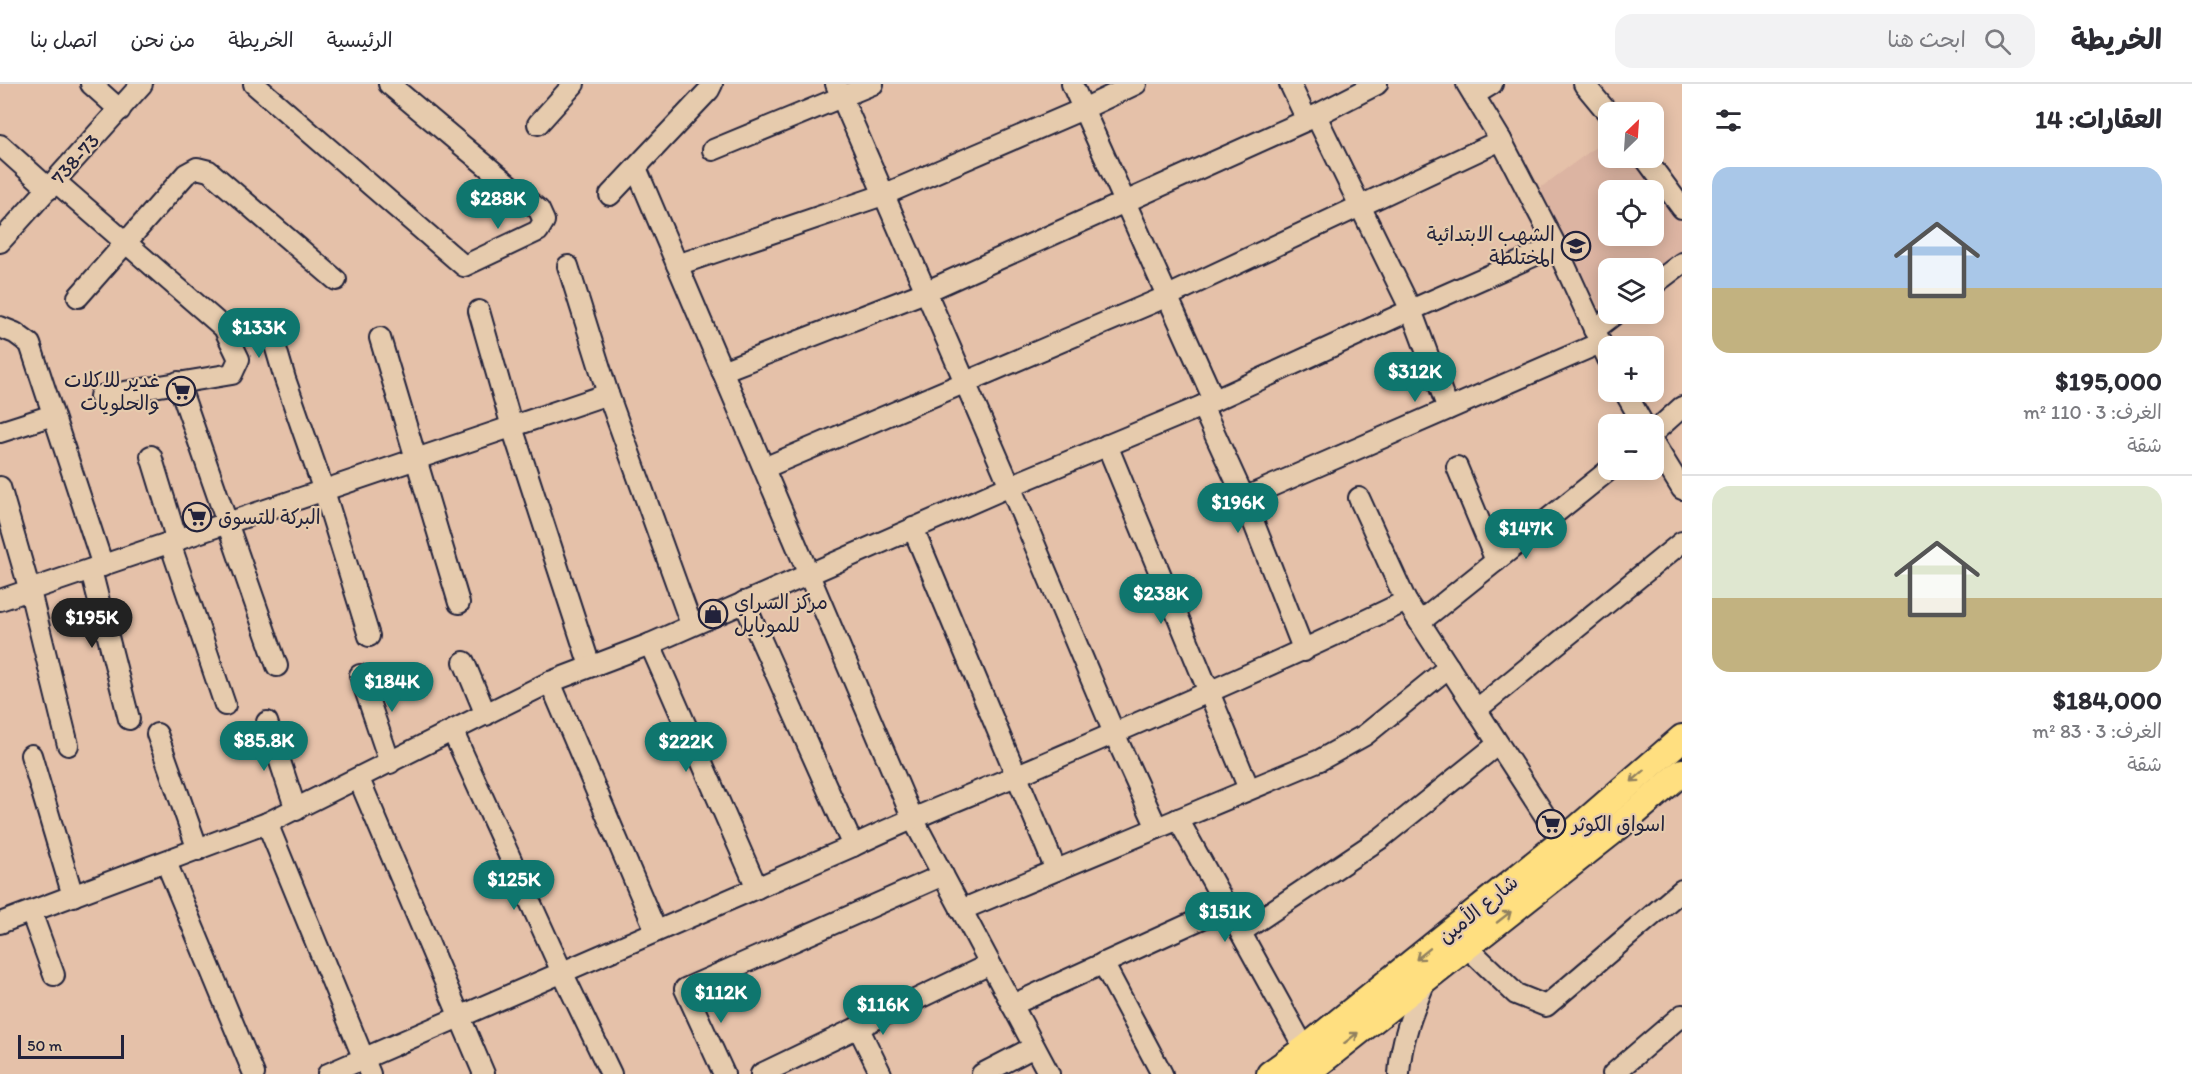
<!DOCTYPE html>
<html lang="ar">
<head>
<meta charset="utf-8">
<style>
  :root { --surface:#fff; --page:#f2f2f3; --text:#2b2b33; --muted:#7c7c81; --line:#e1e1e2; --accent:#0f766e }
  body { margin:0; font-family:Itim,"Playpen Sans Arabic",sans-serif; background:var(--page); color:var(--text); direction:rtl; height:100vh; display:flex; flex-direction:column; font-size:22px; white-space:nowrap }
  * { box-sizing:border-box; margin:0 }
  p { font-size:20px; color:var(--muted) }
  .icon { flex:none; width:33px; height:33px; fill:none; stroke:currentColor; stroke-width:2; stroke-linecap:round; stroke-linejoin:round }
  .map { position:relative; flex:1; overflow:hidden; direction:ltr }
  .details { display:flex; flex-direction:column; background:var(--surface); width:510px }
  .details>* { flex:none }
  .needle { width:39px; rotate:25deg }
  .tools { position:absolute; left:1598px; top:18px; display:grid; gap:12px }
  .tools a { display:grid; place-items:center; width:66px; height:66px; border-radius:12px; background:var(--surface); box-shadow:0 3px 15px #0003; font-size:30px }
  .scale { position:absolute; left:18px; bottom:15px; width:106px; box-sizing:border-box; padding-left:6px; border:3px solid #22223b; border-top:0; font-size:16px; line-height:21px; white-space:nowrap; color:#22223b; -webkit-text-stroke:4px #e6cbad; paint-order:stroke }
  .price { position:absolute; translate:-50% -51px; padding:0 14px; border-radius:21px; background:var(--accent); color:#fff; font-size:20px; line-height:39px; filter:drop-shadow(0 2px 3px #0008) }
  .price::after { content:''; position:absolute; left:50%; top:36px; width:18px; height:14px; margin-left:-9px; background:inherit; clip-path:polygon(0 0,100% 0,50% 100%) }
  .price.selected { background:#222; color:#fff }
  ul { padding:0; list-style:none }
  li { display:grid; align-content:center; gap:12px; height:318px; padding:0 30px }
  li+li { border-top:2px solid var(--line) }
  li span { display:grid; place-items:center; height:186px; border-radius:18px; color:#555 }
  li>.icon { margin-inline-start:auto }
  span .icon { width:108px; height:108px; fill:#fffc; stroke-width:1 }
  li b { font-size:26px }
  h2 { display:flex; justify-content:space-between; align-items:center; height:72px; padding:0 30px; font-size:26px }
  header { display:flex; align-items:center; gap:36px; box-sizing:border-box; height:84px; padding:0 30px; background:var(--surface); border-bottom:2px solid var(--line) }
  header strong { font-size:28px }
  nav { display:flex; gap:33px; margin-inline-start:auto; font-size:21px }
  .search { width:420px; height:54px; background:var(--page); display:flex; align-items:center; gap:15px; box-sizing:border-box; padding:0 21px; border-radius:18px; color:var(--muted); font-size:22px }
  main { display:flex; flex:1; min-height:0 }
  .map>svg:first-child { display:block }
  .built { fill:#dcb4a2; fill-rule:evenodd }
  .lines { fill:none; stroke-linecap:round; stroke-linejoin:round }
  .minor-casing { stroke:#22223b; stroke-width:24 }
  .major-casing { stroke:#22223b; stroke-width:30 }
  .minor { stroke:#e6cbad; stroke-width:20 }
  .major { stroke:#ffdf80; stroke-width:26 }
  .oneway { stroke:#90805e }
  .labels { text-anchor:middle; stroke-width:4.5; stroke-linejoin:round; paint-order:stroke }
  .street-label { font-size:20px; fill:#22223b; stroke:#e6cbad }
  .poi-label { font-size:20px; fill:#22223b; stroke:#e6cbad; text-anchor:start }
</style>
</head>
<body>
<header>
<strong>الخريطة</strong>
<div class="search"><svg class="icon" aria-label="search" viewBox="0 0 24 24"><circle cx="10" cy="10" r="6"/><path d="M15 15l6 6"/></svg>ابحث هنا</div>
<nav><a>الرئيسية</a><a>الخريطة</a><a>من نحن</a><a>اتصل بنا</a></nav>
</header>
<main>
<section class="details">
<h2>العقارات: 14<svg class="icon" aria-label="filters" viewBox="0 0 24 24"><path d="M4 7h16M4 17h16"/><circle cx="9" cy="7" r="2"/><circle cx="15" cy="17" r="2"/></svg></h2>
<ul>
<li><span style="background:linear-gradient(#a9c7e8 65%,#c2b280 0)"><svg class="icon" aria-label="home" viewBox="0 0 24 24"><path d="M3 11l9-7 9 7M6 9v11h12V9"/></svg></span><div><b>$195,000</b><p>الغرف: 3 · 110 m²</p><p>شقة</p></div></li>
<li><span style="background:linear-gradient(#dfe7d0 60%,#c2b280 0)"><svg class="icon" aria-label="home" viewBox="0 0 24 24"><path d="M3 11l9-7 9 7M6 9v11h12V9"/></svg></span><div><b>$184,000</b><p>الغرف: 3 · 83 m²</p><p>شقة</p></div></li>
</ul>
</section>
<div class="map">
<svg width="1682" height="990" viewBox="0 0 1682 990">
  <rect width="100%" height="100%" fill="#e5c1a9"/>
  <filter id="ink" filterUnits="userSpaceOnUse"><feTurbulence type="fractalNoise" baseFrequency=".0167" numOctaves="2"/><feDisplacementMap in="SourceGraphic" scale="12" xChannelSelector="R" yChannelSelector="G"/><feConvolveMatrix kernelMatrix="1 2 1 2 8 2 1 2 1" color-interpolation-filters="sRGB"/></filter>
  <g filter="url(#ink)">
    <!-- built -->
    <path class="built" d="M1608,54v20h25l49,65v30l-29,22v-7h-45v41l-6,5 -62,-126zM1608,106h45v46h-45z"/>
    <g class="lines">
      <!-- minor casing -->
      <g class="minor-casing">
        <g id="minor">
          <polyline points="91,0 120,26"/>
          <polyline points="254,0 464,182 538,147 544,137 539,126 389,0"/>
          <polyline points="836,0 1010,402 1114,649 1157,744"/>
          <polyline points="1072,0 1214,316"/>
          <polyline points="1290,0 1307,36"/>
          <polyline points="1467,0 1501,56 1556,162 1608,275"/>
          <polyline points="1584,0 1608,29"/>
          <polyline points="1474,11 1492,0"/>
          <polyline points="1316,32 1411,226 1448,325"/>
          <polyline points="538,40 574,0"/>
          <polyline points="0,61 49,105"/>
          <polyline points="713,66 873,0"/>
          <polyline points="1645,74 1682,124"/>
          <polyline points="636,84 912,733 1049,990"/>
          <polyline points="56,98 224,244 239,275 232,290 100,312"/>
          <polyline points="610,111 709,6 712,0"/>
          <polyline points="0,158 142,0"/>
          <polyline points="677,181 883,111 1083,25 1136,0"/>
          <polyline points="568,182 608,310 691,540"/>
          <polyline points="1653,201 1682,179"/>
          <polyline points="78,213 186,90 197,84 209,87 336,196"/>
          <polyline points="479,227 512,343 590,582"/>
          <polyline points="0,243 15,249 30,260 103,482"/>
          <polyline points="270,244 285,295 324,407 369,552"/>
          <polyline points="1594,246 1615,230"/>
          <polyline points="380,254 459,519"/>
          <polyline points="722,287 925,208 1307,36 1377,0"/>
          <polyline points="178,298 277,582"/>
          <polyline points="1625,308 1643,340"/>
          <polyline points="1202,322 1244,414 1304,567"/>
          <polyline points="0,348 53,331"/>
          <polyline points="1653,349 1682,323"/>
          <polyline points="1653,358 1682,405"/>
          <polyline points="1107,361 1249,705"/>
          <polyline points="151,372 177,457"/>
          <polyline points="1457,383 1496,477"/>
          <polyline points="764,384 1168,212 1501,56"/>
          <polyline points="0,403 30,507 68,661"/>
          <polyline points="1244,414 1600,259"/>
          <polyline points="1359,414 1406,517 1562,758"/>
          <polyline points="913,444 1056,786"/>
          <polyline points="170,459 225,621"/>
          <polyline points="91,486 129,635"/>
          <polyline points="0,516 608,310"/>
          <polyline points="744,518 853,762"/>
          <polyline points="1420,538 1609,386"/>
          <polyline points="650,560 757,804"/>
          <polyline points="464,578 486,631"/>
          <polyline points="360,591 390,679"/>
          <polyline points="550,598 656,847"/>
          <polyline points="1476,626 1682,458"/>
          <polyline points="267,638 296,726"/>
          <polyline points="453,648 562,888 611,990"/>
          <polyline points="157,650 198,766"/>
          <polyline points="31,671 73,812"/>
          <polyline points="359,695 484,990"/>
          <polyline points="1178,735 1305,965"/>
          <polyline points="267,739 370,990"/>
          <polyline points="166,778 254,990"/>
          <polyline points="961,826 1320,676 1365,651 1449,583"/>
          <polyline points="31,828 54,891"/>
          <polyline points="0,839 267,739 550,598 650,560 1010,402 1202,322 1411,226 1556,162"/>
          <polyline points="1241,848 1381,754 1498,660"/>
          <polyline points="1467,863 1516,910 1546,922 1682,806"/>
          <polyline points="1103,879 1162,990"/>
          <polyline points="1012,921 1227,823"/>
          <polyline points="858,943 881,990"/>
          <path d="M328,990l525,-228c55,-27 111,-48 167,-72 129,-56 259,-111 386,-173"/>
          <polyline points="724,990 685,905 943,791"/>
          <polyline points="761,990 990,880"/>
          <polyline points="982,990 1034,963"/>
          <path d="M1399,990c2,-35 14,-63 27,-95"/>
          <polyline points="1613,990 1682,931"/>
        </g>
      </g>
      <!-- major casing -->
      <g class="major-casing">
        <g id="major">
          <polyline points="1270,990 1305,965 1562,758 1682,654"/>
          <polyline points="1305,990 1618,743 1682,688"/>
        </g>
      </g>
      <!-- minor -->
      <use href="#minor" class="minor"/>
      <!-- major -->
      <use href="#major" class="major"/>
    </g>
    <!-- one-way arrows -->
    <defs><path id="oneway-shaft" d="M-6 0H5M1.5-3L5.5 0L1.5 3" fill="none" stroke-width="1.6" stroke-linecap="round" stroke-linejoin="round" transform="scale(1.5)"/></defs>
    <g class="oneway">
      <use href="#oneway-shaft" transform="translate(1638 692) rotate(139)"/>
      <use href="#oneway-shaft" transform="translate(1504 833) rotate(-38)"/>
      <use href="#oneway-shaft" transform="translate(1423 870) rotate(141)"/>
      <use href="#oneway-shaft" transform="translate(1351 954) rotate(-38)"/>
    </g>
  </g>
  <!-- icons -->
  <defs>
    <g id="school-ring" transform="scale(1.5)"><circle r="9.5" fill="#e6cbad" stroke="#22223b" stroke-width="1.5"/><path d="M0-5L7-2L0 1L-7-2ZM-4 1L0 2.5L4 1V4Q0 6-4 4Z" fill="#22223b"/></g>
    <g id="supermarket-ring" transform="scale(1.5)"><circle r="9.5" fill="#e6cbad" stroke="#22223b" stroke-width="1.5"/><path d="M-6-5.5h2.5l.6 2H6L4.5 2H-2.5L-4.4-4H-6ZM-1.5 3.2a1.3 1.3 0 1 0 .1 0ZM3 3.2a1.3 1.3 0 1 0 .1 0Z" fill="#22223b"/></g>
    <g id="shop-ring" transform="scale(1.5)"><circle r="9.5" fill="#e6cbad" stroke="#22223b" stroke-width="1.5"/><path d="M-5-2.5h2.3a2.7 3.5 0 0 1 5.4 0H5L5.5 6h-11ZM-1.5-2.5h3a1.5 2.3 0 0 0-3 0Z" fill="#22223b"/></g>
  </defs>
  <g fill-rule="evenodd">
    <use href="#school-ring" x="1576" y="162"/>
    <use href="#supermarket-ring" x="181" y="307"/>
    <use href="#supermarket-ring" x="197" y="433"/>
    <use href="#shop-ring" x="713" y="530"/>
    <use href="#supermarket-ring" x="1551" y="740"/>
  </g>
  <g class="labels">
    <!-- street labels -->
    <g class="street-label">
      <text transform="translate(75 75) rotate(-48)" y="7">738-73</text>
      <text transform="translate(1478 825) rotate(-39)" y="7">شارع الأمين</text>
    </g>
    <!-- poi labels -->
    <g class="poi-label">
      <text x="1555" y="157" text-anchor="end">الشهب الابتدائية<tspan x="1555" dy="23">المختلطة</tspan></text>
      <text x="160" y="303" text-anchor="end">غدير للاكلات<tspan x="160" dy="23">والحلويات</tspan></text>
      <text x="218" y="440">البركة للتسوق</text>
      <text x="734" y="525">مركز السراي<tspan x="734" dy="23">للموبايل</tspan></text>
      <text x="1572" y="747">اسواق الكوثر</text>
    </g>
  </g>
</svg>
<div class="tools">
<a><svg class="needle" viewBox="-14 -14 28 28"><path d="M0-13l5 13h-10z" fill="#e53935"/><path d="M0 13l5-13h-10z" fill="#7c7c81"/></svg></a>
<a><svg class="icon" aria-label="locate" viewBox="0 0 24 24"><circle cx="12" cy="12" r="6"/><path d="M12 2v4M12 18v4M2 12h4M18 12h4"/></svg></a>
<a><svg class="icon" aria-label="layers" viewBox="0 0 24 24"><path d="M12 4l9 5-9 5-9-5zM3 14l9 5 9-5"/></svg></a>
<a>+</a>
<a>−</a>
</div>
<div class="scale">50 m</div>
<b class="price" style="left:498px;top:146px">$288K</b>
<b class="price" style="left:259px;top:275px">$133K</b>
<b class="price" style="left:1415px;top:319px">$312K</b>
<b class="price" style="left:1238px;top:450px">$196K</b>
<b class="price" style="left:1526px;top:476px">$147K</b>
<b class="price" style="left:1161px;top:541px">$238K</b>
<b class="price selected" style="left:92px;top:565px">$195K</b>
<b class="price" style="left:392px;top:629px">$184K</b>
<b class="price" style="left:264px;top:688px">$85.8K</b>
<b class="price" style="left:686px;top:689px">$222K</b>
<b class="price" style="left:514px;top:827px">$125K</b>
<b class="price" style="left:1225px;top:859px">$151K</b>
<b class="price" style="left:721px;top:940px">$112K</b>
<b class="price" style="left:883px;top:952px">$116K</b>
</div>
</main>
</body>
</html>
